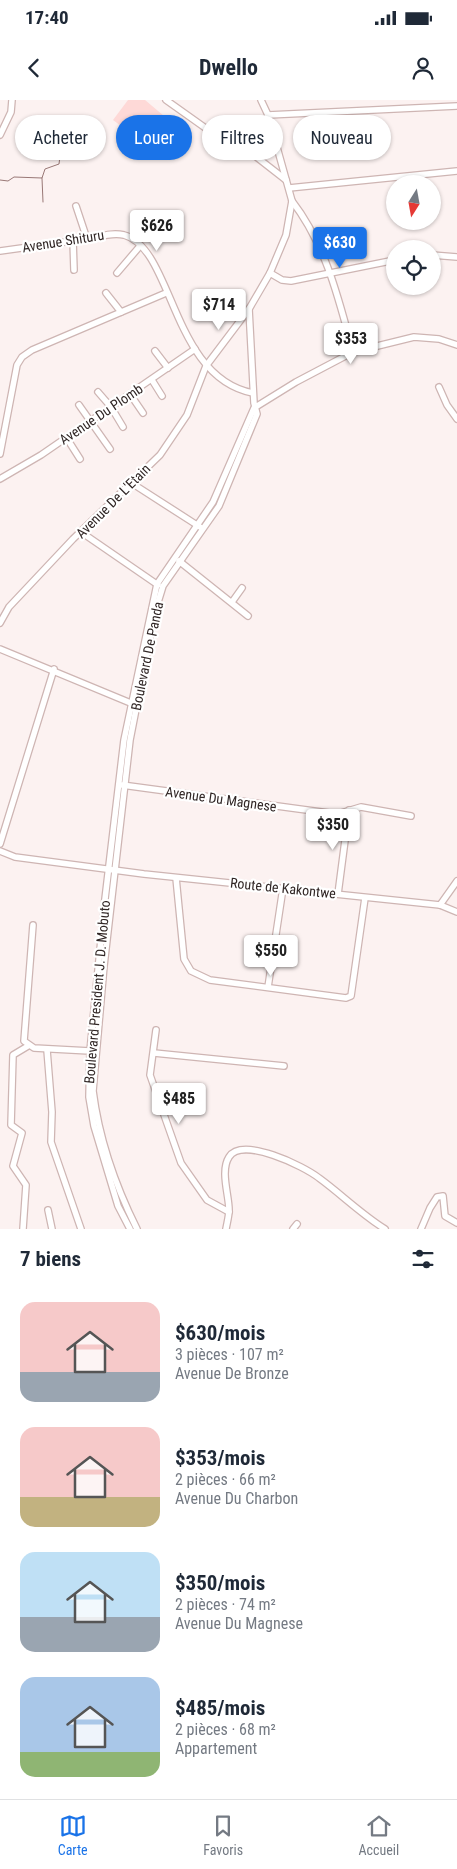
<!DOCTYPE html>
<html lang="fr">
<head>
<meta charset="utf-8">
<style>
  :root { --surface:#fff; --page:#f6f6f7; --text:#1f2937; --muted:#747a83; --line:#e0e1e3; --accent:#1a73e8 }
  body { margin:0; font-family:"Roboto Condensed",sans-serif; background:var(--page); color:var(--text); height:100vh; display:flex; flex-direction:column; font-size:19px; white-space:nowrap }
  * { box-sizing:border-box; margin:0 }
  p { font-size:16px; color:var(--muted) }
  .icon { flex:none; width:28px; height:28px; fill:none; stroke:currentColor; stroke-width:2; stroke-linecap:round; stroke-linejoin:round }
  .map { position:relative; height:1129px; overflow:hidden }
  .panel { display:flex; flex-direction:column; background:var(--surface); flex:1 }
  .panel>* { flex:none }
  .banner { position:absolute; left:15px; top:15px; width:428px; height:45px; display:flex; gap:10px }
  .needle { width:32px; rotate:191deg }
  .controls { position:absolute; left:386px; top:75px; display:grid; gap:10px }
  .controls a { display:grid; place-items:center; width:55px; height:55px; border-radius:50%; background:var(--surface); box-shadow:0 1px 4px #0004; font-size:25px }
  .price { position:absolute; translate:-50% -42px; padding:0 11px; border-radius:5px; background:#fff; color:#222; font-size:16px; line-height:32px; filter:drop-shadow(0 1px 2px #0008) }
  .price::after { content:''; position:absolute; left:50%; top:30px; width:15px; height:11px; margin-left:-8px; background:inherit; clip-path:polygon(0 0,100% 0,50% 100%) }
  .price.on { background:var(--accent); color:#fff }
  ul { padding:0; list-style:none }
  li { display:flex; align-items:center; gap:15px; height:125px; padding:0 20px }
  li span { display:grid; place-items:center; flex:none; width:140px; height:100px; border-radius:15px; color:#555 }
  li>.icon { margin-inline-start:auto }
  span .icon { width:60px; height:60px; fill:#fffc; stroke-width:1 }
  li b { font-size:21px }
  h2 { display:flex; justify-content:space-between; align-items:center; height:60px; padding:0 20px; font-size:21px }
  .chip { padding:0 18px; border-radius:22px; background:var(--surface); box-shadow:0 1px 4px #0004; font-size:18px; line-height:45px }
  .chip.on { background:var(--accent); color:#fff }
  .status { display:flex; justify-content:space-between; align-items:center; height:35px; padding:0 25px; background:var(--surface); direction:ltr }
  .status svg { height:14px; fill:currentColor }
  header { display:flex; justify-content:space-between; align-items:center; height:65px; padding:0 20px; background:var(--surface); font-size:22px; font-weight:700 }
  .dock { display:flex; justify-content:space-around; align-items:center; height:70px; border-top:1px solid var(--line); background:var(--surface); font-size:14px; color:var(--muted) }
  .dock a { display:grid; justify-items:center; gap:2px }
  .dock .on { color:var(--accent) }
  .map>svg:first-child { display:block }
  .green { fill:#fed9d7 }
  .lines { fill:none; stroke-linecap:round; stroke-linejoin:round }
  .stream { stroke:#997876; stroke-width:1 }
  .minor-casing { stroke:#ceb5b3; stroke-width:8 }
  .minor { stroke:#fff; stroke-width:5.5 }
  .labels { text-anchor:middle; stroke-width:4.5; stroke-linejoin:round; paint-order:stroke }
  .street-label { font-size:14px; fill:#312726; stroke:#fff }
</style>
</head>
<body>
<div class="status"><b>17:40</b><svg viewBox="0 0 49 12"><path d="M0 12V9h3v3zM5 12V6h3v6zM10 12V3h3v9zM15 12V0h3v12zM26 1h20v11H26zM47 4h2v5h-2z"/></svg></div>
<header><svg class="icon" aria-label="back" viewBox="0 0 24 24"><path d="M15 5l-7 7 7 7"/></svg>Dwello<svg class="icon" aria-label="person" viewBox="0 0 24 24"><circle cx="12" cy="8" r="4"/><path d="M4 21q1-7 8-7t8 7"/></svg></header>
<div class="map">
<svg width="457" height="1129" viewBox="0 0 457 1129">
  <rect width="100%" height="100%" fill="#fcf2f1"/>
  <!-- green -->
  <polygon class="green" points="128,0 145,0 164,16 143,42 113,20"/>
  <g class="lines">
    <!-- stream -->
    <g class="stream">
      <polyline points="42,78 43,102"/>
      <polyline points="0,80 8,81 14,77 42,78 45,69 59,64 60,56 66,53 69,45"/>
    </g>
    <!-- minor casing -->
    <g class="minor-casing">
      <g id="minor">
        <polyline points="166,0 211,32 250,52 286,80"/>
        <polyline points="268,15 457,6"/>
        <polyline points="0,35 11,12 12,0"/>
        <polyline points="289,88 457,71"/>
        <path d="M292,101c34,44 47,99 61,151"/>
        <polyline points="76,106 87,139"/>
        <polyline points="73,140 74,170"/>
        <path d="M0,151c29,-4 58,-8 86,-12 13,-2 25,-7 38,-4 50,14 47,142 129,158"/>
        <polyline points="432,155 457,157"/>
        <polyline points="117,173 140,146"/>
        <polyline points="270,173 282,180 291,181 395,160"/>
        <polyline points="106,193 121,212"/>
        <polyline points="155,251 168,268"/>
        <polyline points="152,280 162,296"/>
        <polyline points="439,287 447,305 457,319"/>
        <polyline points="98,292 111,307 123,327"/>
        <polyline points="130,294 143,313"/>
        <polyline points="79,305 110,349"/>
        <polyline points="66,337 80,359"/>
        <polyline points="0,354 17,265 22,257 32,250 166,193"/>
        <polyline points="0,379 41,355 195,249"/>
        <polyline points="130,382 200,427"/>
        <polyline points="81,432 158,485"/>
        <polyline points="179,461 248,516"/>
        <polyline points="232,502 242,488"/>
        <polyline points="0,523 9,507 73,439 160,355 187,315 206,266 249,209"/>
        <polyline points="0,549 133,604"/>
        <polyline points="122,685 329,713 341,713 361,707 411,716"/>
        <polyline points="0,744 54,569"/>
        <polyline points="0,751 15,757 144,774 440,805 457,812"/>
        <polyline points="176,778 184,859 191,871 210,880 346,898 351,896 365,798"/>
        <polyline points="338,794 349,710"/>
        <polyline points="440,805 457,781"/>
        <polyline points="33,825 24,941 34,948 90,951"/>
        <polyline points="268,887 283,788"/>
        <polyline points="156,930 150,975 181,1063 207,1100 229,1112"/>
        <polyline points="47,950 52,1012 51,1042 81,1129"/>
        <polyline points="154,953 284,966"/>
        <polyline points="48,1110 52,1129"/>
        <polyline points="23,1129 26,1085 13,1066 22,1033 11,1025 13,955 28,946"/>
        <polyline points="130,1129 118,1106 94,1026 89,997 90,951 105,799 124,640 157,484 213,402 254,308 296,282 353,252 414,237 439,239 457,245"/>
        <path d="M137,1129c-21,-42 -38,-91 -44,-138l11,-125 26,-226 25,-128 8,-26 56,-80 38,-92 -3,-11 -5,-94 21,-36 16,-38 6,-34 -24,-86 -7,-15"/>
        <path d="M226,1129c1,-6 3,-13 3,-19 0,-15 -9,-39 0,-53 13,-21 75,9 90,21 22,16 42,36 66,51"/>
        <polyline points="293,1129 297,1124"/>
        <polyline points="421,1129 430,1108 437,1097 443,1096 445,1116 457,1123"/>
      </g>
    </g>
    <!-- minor -->
    <use href="#minor" class="minor"/>
  </g>
  <g class="labels">
    <!-- street labels -->
    <g class="street-label">
      <text transform="translate(63 141) rotate(-9)" y="5">Avenue Shituru</text>
      <text transform="translate(101 314) rotate(-34)" y="5">Avenue Du Plomb</text>
      <text transform="translate(113 401) rotate(-45)" y="5">Avenue De L'Etain</text>
      <text transform="translate(147 556) rotate(-78)" y="5">Boulevard De Panda</text>
      <text transform="translate(221 699) rotate(8)" y="5">Avenue Du Magnese</text>
      <text transform="translate(283 788) rotate(6)" y="5">Route de Kakontwe</text>
      <text transform="translate(97 892) rotate(-85)" y="5">Boulevard President J. D. Mobuto</text>
    </g>
  </g>
</svg>
<div class="controls">
<a><svg class="needle" viewBox="-14 -14 28 28"><path d="M0-13l5 13h-10z" fill="#e53935"/><path d="M0 13l5-13h-10z" fill="#747a83"/></svg></a>
<a><svg class="icon" aria-label="locate" viewBox="0 0 24 24"><circle cx="12" cy="12" r="6"/><path d="M12 2v4M12 18v4M2 12h4M18 12h4"/></svg></a>
</div>
<b class="price" style="left:157px;top:152px">$626</b>
<b class="price on" style="left:340px;top:169px">$630</b>
<b class="price" style="left:219px;top:231px">$714</b>
<b class="price" style="left:351px;top:265px">$353</b>
<b class="price" style="left:333px;top:751px">$350</b>
<b class="price" style="left:271px;top:877px">$550</b>
<b class="price" style="left:179px;top:1025px">$485</b>
<div class="banner">
<a class="chip">Acheter</a>
<a class="chip on">Louer</a>
<a class="chip">Filtres</a>
<a class="chip">Nouveau</a>
</div>
</div>
<section class="panel">
<h2>7 biens<svg class="icon" aria-label="filters" viewBox="0 0 24 24"><path d="M4 7h16M4 17h16"/><circle cx="9" cy="7" r="2"/><circle cx="15" cy="17" r="2"/></svg></h2>
<ul>
<li><span style="background:linear-gradient(#f6c9c9 70%,#9aa5b1 0)"><svg class="icon" aria-label="home" viewBox="0 0 24 24"><path d="M3 11l9-7 9 7M6 9v11h12V9"/></svg></span><div><b>$630/mois</b><p>3 pièces · 107 m²</p><p>Avenue De Bronze</p></div></li>
<li><span style="background:linear-gradient(#f6c9c9 70%,#c2b280 0)"><svg class="icon" aria-label="home" viewBox="0 0 24 24"><path d="M3 11l9-7 9 7M6 9v11h12V9"/></svg></span><div><b>$353/mois</b><p>2 pièces · 66 m²</p><p>Avenue Du Charbon</p></div></li>
<li><span style="background:linear-gradient(#bfe0f5 65%,#9aa5b1 0)"><svg class="icon" aria-label="home" viewBox="0 0 24 24"><path d="M3 11l9-7 9 7M6 9v11h12V9"/></svg></span><div><b>$350/mois</b><p>2 pièces · 74 m²</p><p>Avenue Du Magnese</p></div></li>
<li><span style="background:linear-gradient(#a9c7e8 75%,#8fb573 0)"><svg class="icon" aria-label="home" viewBox="0 0 24 24"><path d="M3 11l9-7 9 7M6 9v11h12V9"/></svg></span><div><b>$485/mois</b><p>2 pièces · 68 m²</p><p>Appartement</p></div></li>
</ul>
</section>
<nav class="dock">
<a class="on"><svg class="icon" aria-label="map" viewBox="0 0 24 24"><path d="M3 6l6-2 6 2 6-2v14l-6 2-6-2-6 2zM9 4v14M15 6v14"/></svg>Carte</a>
<a><svg class="icon" aria-label="saved" viewBox="0 0 24 24"><path d="M7 4h10v16l-5-4-5 4z"/></svg>Favoris</a>
<a><svg class="icon" aria-label="home" viewBox="0 0 24 24"><path d="M3 11l9-7 9 7M6 9v11h12V9"/></svg>Accueil</a>
</nav>
</body>
</html>
